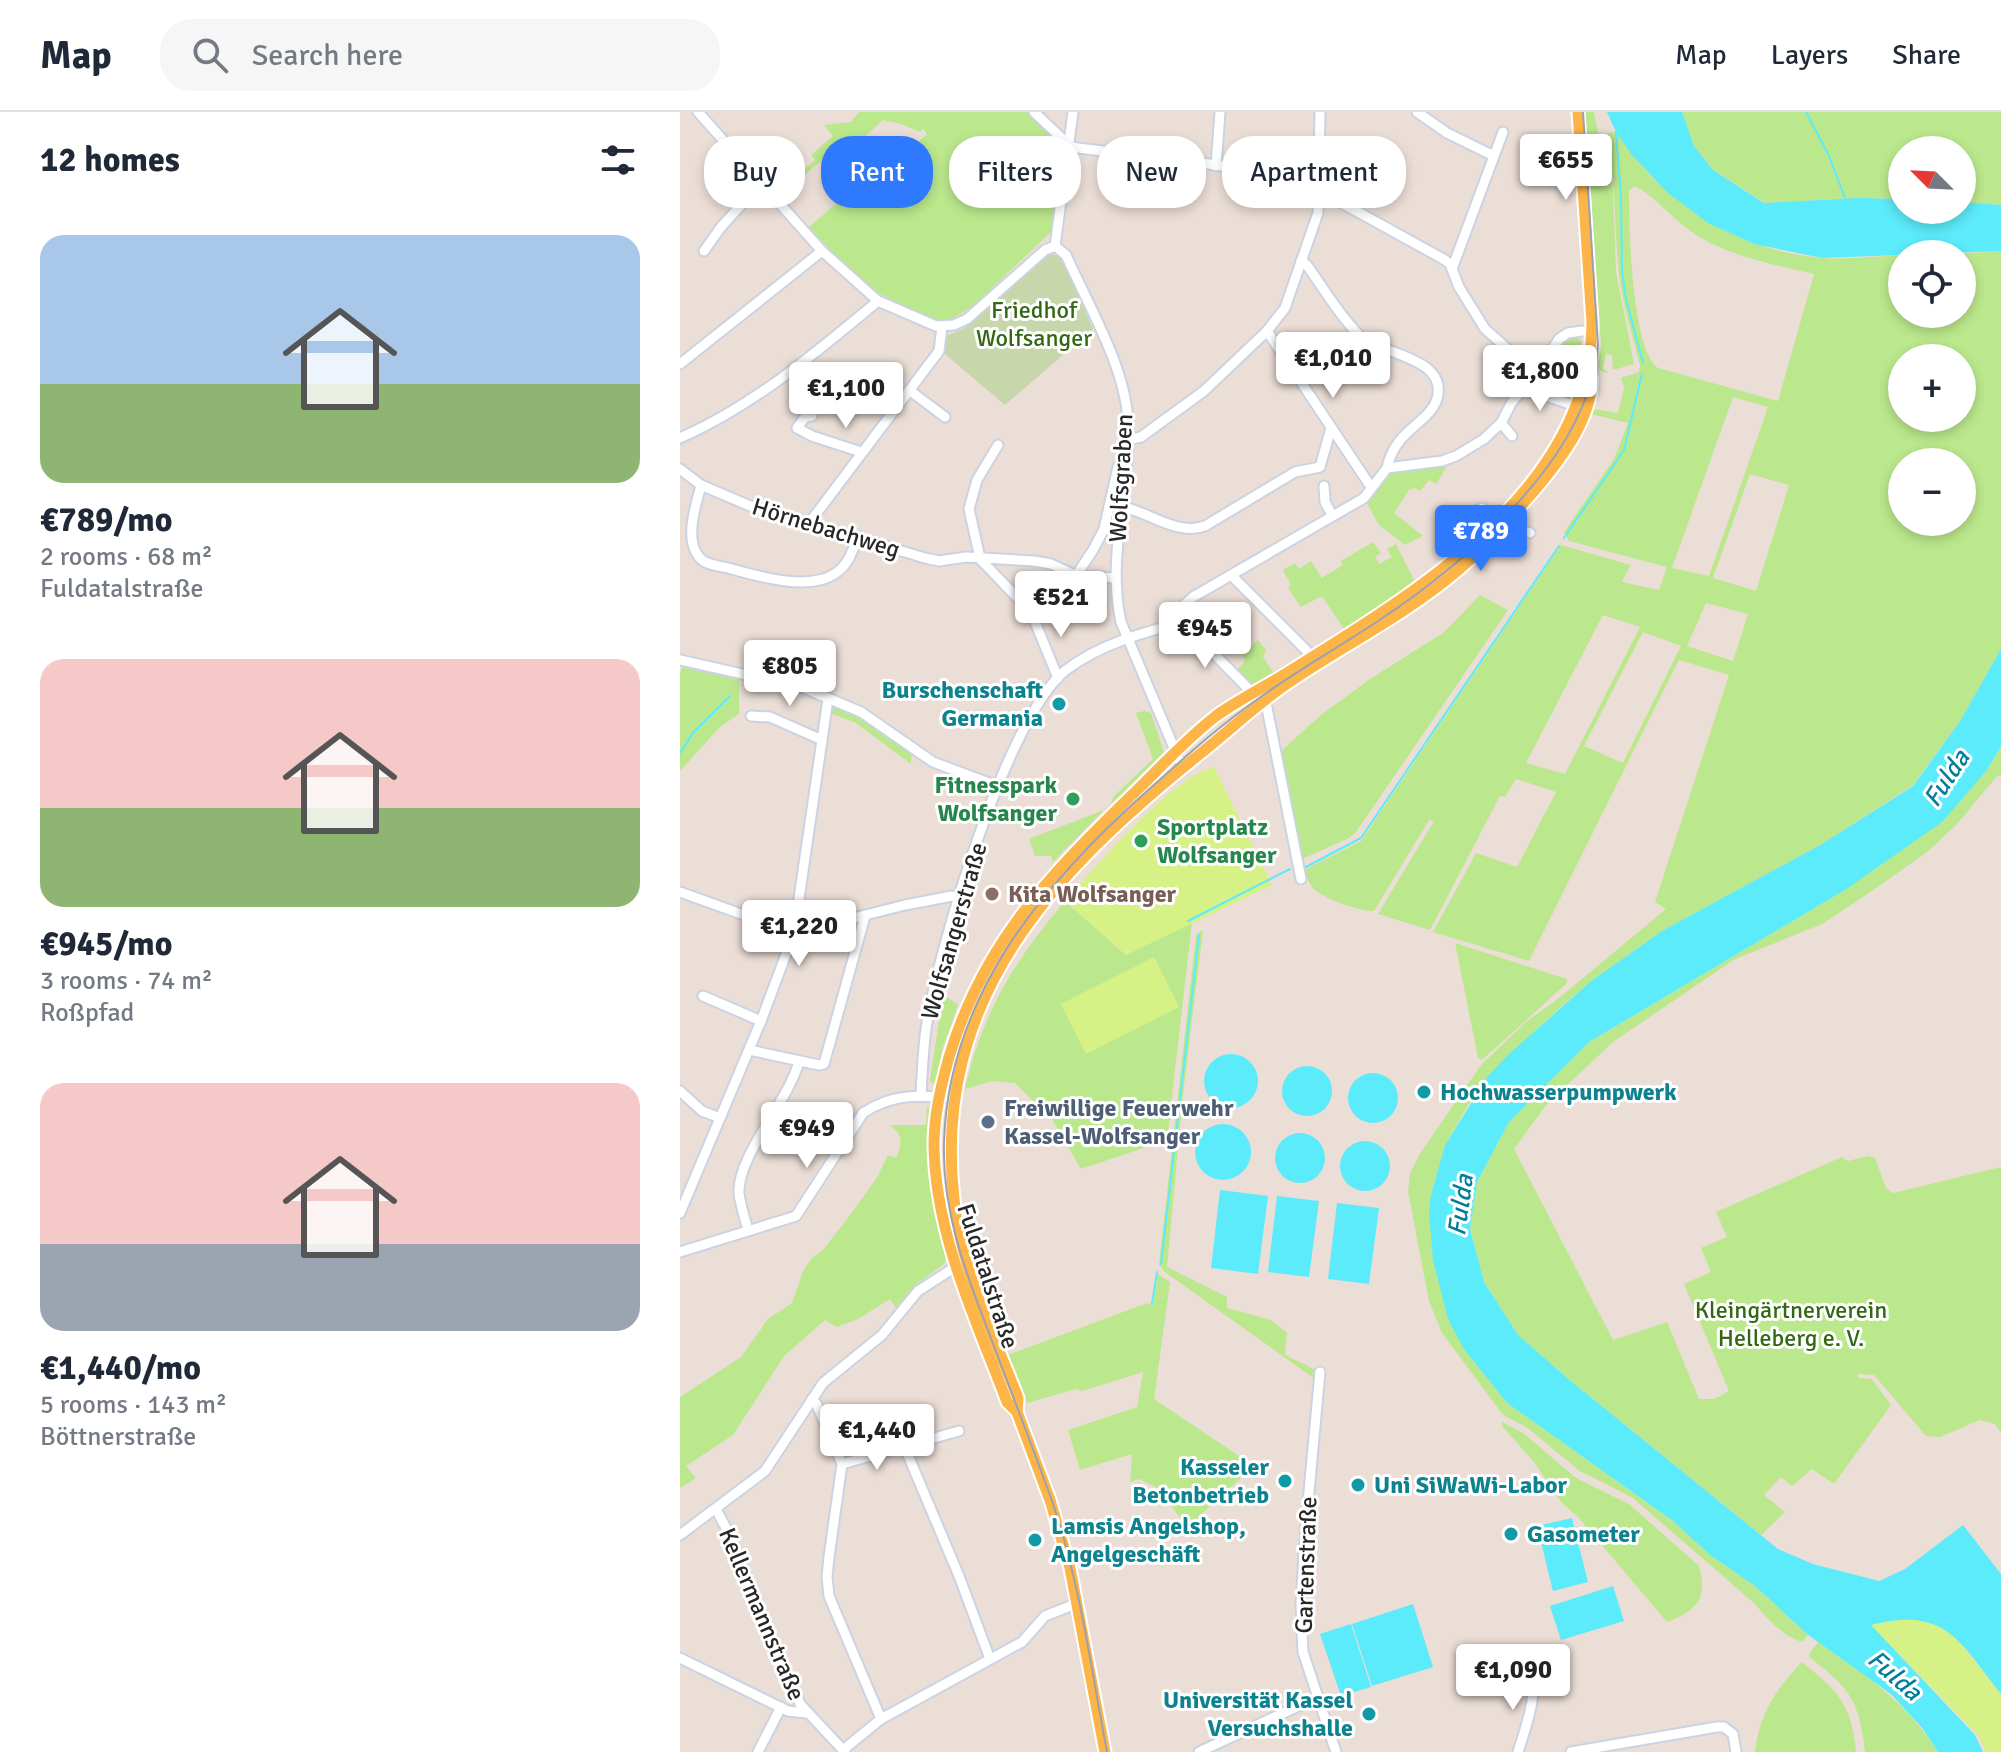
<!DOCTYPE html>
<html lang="en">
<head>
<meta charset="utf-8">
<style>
  :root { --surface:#fff; --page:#f6f6f7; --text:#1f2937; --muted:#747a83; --line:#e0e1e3; --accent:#2f79ff }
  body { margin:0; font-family:Signika,sans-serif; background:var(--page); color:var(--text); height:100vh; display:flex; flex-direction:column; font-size:30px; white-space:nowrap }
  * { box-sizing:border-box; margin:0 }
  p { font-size:26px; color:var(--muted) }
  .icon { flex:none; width:44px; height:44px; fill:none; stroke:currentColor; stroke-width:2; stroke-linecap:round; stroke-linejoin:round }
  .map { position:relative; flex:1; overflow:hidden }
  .drawer { display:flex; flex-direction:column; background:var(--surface); width:680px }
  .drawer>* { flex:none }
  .top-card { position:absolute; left:24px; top:24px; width:760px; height:72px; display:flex; gap:16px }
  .needle { width:52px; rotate:294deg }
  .controls { position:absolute; left:1208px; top:24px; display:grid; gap:16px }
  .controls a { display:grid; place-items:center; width:88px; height:88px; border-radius:50%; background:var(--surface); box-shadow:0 4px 12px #0003; font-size:40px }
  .price { position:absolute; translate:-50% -68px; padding:0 18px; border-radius:8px; background:#fff; color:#222; font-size:26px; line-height:52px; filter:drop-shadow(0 2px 4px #0008) }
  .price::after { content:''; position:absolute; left:50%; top:48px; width:24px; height:18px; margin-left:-12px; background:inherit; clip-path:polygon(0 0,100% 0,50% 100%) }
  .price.on { background:var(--accent); color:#fff }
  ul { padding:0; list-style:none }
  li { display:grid; align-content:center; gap:16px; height:424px; padding:0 40px }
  li span { display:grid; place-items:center; height:248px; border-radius:24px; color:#555 }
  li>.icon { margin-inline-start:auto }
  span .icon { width:144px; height:144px; fill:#fffc; stroke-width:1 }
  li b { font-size:34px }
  h2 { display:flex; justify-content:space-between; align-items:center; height:96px; padding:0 40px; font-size:34px }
  .chip { padding:0 28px; border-radius:32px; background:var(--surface); box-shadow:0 4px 12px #0003; font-size:28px; line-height:72px }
  .chip.on { background:var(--accent); color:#fff }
  header { display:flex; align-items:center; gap:48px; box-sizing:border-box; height:112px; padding:0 40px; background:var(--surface); border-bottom:2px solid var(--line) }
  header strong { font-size:38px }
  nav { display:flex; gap:44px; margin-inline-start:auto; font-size:28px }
  .search { width:560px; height:72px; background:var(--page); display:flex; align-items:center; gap:20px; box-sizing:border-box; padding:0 28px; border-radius:32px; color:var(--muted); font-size:30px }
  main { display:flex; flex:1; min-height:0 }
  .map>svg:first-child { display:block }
  .green { fill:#bbe88c; fill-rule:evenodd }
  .cemetery { fill:#c8d7ab }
  .pitch { fill:#d6f186 }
  .water { fill:#5cebfa }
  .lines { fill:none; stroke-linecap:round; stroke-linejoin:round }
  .stream { stroke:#5cebfa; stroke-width:2 }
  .minor-casing { stroke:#cbd3e2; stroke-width:13 }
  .major-casing { stroke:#fff; stroke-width:15 }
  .minor { stroke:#fff; stroke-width:9 }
  .major { stroke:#feb548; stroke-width:11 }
  .tram { stroke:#99a1b3; stroke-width:2 }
  .culture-dot { fill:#0f9aa8; stroke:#fff; stroke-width:3 }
  .leisure-dot { fill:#2e9e5b; stroke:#fff; stroke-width:3 }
  .education-dot { fill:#8d6e63; stroke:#fff; stroke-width:3 }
  .service-dot { fill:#5c6f8a; stroke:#fff; stroke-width:3 }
  .labels { text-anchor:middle; stroke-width:6; stroke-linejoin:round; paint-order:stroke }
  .park-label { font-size:24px; fill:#326812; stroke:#fff }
  .street-label { font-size:24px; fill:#272727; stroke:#fff }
  .culture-label { font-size:24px; font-weight:bold; fill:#0d838f; stroke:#fff; text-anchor:start }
  .leisure-label { font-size:24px; font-weight:bold; fill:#27864d; stroke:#fff; text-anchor:end }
  .education-label { font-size:24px; font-weight:bold; fill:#785e54; stroke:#fff; text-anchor:start }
  .service-label { font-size:24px; font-weight:bold; fill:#4e5e75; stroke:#fff; text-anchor:start }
  .water-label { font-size:26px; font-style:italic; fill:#017f9a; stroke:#fff }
</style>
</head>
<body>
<header>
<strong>Map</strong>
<div class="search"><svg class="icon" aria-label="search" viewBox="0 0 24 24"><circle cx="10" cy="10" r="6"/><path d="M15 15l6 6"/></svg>Search here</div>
<nav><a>Map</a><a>Layers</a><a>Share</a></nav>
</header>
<main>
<section class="drawer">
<h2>12 homes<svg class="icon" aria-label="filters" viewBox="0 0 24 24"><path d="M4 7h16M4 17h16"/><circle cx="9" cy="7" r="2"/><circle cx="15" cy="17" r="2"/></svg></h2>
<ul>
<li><span style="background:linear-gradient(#a9c7e8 60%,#8fb573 0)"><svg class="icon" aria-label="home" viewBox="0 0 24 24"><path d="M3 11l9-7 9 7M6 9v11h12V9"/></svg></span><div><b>€789/mo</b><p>2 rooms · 68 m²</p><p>Fuldatalstraße</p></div></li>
<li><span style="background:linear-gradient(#f6c9c9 60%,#8fb573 0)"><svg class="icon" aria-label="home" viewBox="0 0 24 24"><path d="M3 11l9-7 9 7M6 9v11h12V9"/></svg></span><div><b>€945/mo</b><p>3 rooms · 74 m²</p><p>Roßpfad</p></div></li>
<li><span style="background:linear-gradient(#f6c9c9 65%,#9aa5b1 0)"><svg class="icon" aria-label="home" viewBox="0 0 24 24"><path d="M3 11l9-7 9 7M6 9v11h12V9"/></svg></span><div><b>€1,440/mo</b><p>5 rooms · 143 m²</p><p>Böttnerstraße</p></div></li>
</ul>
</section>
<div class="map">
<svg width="1321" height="1640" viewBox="0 0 1321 1640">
  <rect width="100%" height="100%" fill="#ebded6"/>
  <!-- green -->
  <g class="green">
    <polygon points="179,0 349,0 379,31 384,46 373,118 293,194 270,208 254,209 196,180 171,160 129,115 204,50 209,56 247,22 243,17 240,20 221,12 203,8 176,33 179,37 174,42 167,36 151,49 146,44 125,63 122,59 135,48 131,43 153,24 144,13 171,10"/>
    <polygon points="905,0 914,0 919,26 924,25 933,79 936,160 954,252 933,258 932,244 926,242 923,257 929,260 924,261 918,256 921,233"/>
    <polygon points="1002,0 1321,0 1321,93 1282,90 1282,38 1222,38 1222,87 1176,86 1085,91 1033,58 1014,34"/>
    <path d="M936,20c50,72 117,118 206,126 26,2 54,-2 80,-3v59h60v-60h-8l47,-3v398l-41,72 -47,64 -91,59 -160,87 -72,51 -36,31 -66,63 -17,24 -26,45 -14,50 32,153 44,55 166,118 37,34 45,31 53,49 -6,7c-20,-7 -34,-22 -47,-38l-122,-106 -53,-27 -54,-44 -23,-12 -61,-82 -13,-32 -21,-110 2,-17 9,-19 62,-90 45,-43 33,-24 107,-89 -11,-7 74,-227 -50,-15 -150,301 -96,-29 43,-79 41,14 39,-75 -40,-13 -11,18 -5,-1 -70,134 -52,-16 56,-93 -5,-1 -55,91c-12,1 -46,-11 -56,-19 -8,-5 -11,-14 -14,-22l57,-29 200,-296 70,20 -9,17 37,8 8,-23 -98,-26 -5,-9 50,-73 14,-36 -37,-9 3,-5 24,4 6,-25 -3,-10 18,-6 1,-6c-7,-30 -17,-60 -21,-91 -5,-49 -3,-93 -12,-142zM955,74c20,11 35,30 54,44 36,26 83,34 125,44l-36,127 -120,-33c-27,-18 -29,-145 -29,-178zM1222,246h60v60h-60zM1053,285l35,10 -59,169 -37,-8zM1222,350h60v60h-60zM1070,362l39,11 -33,106 -43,-13zM1026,491l42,11 -15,47 -46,-15zM923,503l37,12 -75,147 -39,-11zM963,520l38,14 -58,117 -39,-17z"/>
    <polygon points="889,224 899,227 901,230 902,258 896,269 876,257 878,252 868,246 873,237"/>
    <polygon points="762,349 766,356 756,372 749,368 740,379 735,376 729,378 714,401 743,424 725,433 699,413 684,386 707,356"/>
    <polygon points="693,430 701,441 695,445 699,452 712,445 707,437 716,432 735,470 664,517 642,484 621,495 608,476 611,473 603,458 615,451 619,457 631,449 642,466 663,453 661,449"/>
    <polygon points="800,483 828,498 676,720 669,726 622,747 600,640 641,603 690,567 763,521"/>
    <polygon points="578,528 586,538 583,545 594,561 571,575 556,560 565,549 562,543"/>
    <polygon points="2,555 59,568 59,602 40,615 0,659 0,563"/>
    <polygon points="149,588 180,601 232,639 231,652 176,611 147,600"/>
    <polygon points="464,599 471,601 484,640 431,692 433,685 473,647 456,601"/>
    <polygon points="1321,634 1321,665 1318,663 1277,712 1247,740 1189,781 1142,812 1055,847 933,930 867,992 834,1037 933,1228 987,1210 1019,1287 1034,1287 1049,1279 1004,1172 1031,1160 1021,1136 1047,1125 1036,1100 1162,1045 1168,1049 1188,1044 1195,1046 1206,1076 1213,1081 1321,1055 1321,1321 1315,1312 1300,1308 1260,1325 1246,1324 1194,1263 1177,1262 1179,1266 1192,1267 1211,1293 1154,1372 1132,1357 1112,1374 1101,1365 1084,1383 1105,1400 1081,1423 892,1270 838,1223 804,1170 790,1117 797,1070 829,1010 909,930 1165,778 1307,658"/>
    <polygon points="424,698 373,750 371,744 355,744 349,727"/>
    <path d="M385,789l61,54 66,-33 -25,218 -86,29 -28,-48 -38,-38 -22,-2 -28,8c17,-76 50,-129 100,-188z"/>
    <polygon points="523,818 503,983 487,1155 547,1185 547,1196 591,1208 607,1221 605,1243 636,1258 635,1267 485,1160 479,1152 516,823"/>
    <polygon points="775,831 887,867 886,872 802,948 798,946"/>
    <polygon points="263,882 278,893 263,935 256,969 253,972 250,968"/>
    <path d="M247,994l4,6v68l16,76 -3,8 -29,21 -19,23 -6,-9 -32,20 -21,8 -12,-7 -41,36 -51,79 -47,31 10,12 -16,10v-91l61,-40 27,-38 24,-16 11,-32 9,-13 10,-7 29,-37 27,-38 10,-21 8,3c6,-15 8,-22 -6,-33h36z"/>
    <polygon points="478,1162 490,1170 474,1287 574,1354 507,1415 478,1376 459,1367 450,1370 452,1342 400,1358 388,1318 457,1295 463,1260 402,1279 396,1277 347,1291 328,1243 467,1191 473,1194"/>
    <path d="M822,1310l21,11 53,45 53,26 70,62c9,32 -2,45 -32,56l-89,-105 -16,-14 -28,-41 -32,-36z"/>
    <path d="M1138,1530c50,36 86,57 120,110h-73c-5,-49 -15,-65 -55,-94l-1,-4z"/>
    <path d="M1122,1550c37,30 49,41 54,90h-101c4,-38 21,-63 47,-90z"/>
  </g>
  <!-- cemetery -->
  <polygon class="cemetery" points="370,142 377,143 383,149 413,217 325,293 265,242 266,224 285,216"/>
  <!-- pitch -->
  <g class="pitch">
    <path d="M534,655l58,118 -146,70 -61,-54c32,-35 106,-124 149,-134z"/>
    <polygon points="474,845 499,895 406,942 381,892"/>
    <polygon points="1228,1506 1252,1510 1266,1518 1277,1527 1321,1582 1321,1640 1306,1640 1298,1623 1190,1513"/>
  </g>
  <!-- water -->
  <g class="water">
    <polygon points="927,0 1002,0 1014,34 1033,58 1084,91 1176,86 1222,87 1222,98 1282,98 1282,90 1321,93 1321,139 1142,146 1074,132 1028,111 988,81 952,43 936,20"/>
    <path d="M1321,537v97l-14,24 -45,52 -97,68 -256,152 -80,80 -32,60 -7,47 14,53 34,53 54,47 206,167 35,15 66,17 26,-12 58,-44 38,49v120c-42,-53 -55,-88 -130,-69l104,110 8,17h-45l-15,-23 -31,-34 -85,-61 -52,-48 -45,-31 -37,-34 -166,-118 -44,-55 -15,-29 -15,-59 -4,-47 2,-18 14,-50 43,-69 21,-22 81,-72 72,-51 160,-87 91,-58 47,-65z"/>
    <circle cx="551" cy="969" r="27"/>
    <circle cx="627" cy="979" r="25"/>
    <circle cx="693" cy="986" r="25"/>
    <circle cx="543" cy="1040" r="28"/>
    <circle cx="620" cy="1046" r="25"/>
    <circle cx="685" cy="1054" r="25"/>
    <polygon points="540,1078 588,1084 578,1162 531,1156"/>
    <polygon points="597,1084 639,1089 629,1165 588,1160"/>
    <polygon points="657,1091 699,1096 689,1172 648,1167"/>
    <polygon points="892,1406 908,1470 873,1479 857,1414"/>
    <polygon points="933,1474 944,1509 881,1528 870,1494"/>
    <polygon points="733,1492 753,1555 692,1574 672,1512"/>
    <polygon points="671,1512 691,1575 661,1584 640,1522"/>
  </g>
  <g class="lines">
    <!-- stream -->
    <g class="stream">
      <polyline points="1126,0 1149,44 1165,86"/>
      <polyline points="936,20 941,86 942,160 946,187 963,251"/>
      <polyline points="884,426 944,338 962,262"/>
      <polyline points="0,641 13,621 50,584"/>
      <polyline points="624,756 681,726 879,434"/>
      <polyline points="508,809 610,757"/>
      <polyline points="481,1152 519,823"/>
      <polyline points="472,1192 477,1160"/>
    </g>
    <!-- minor casing -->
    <g class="minor-casing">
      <g id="minor">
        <polyline points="18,0 142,139 198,189 256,214 274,213 287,207 365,138 375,134"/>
        <polyline points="354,0 391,35"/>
        <polyline points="737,0 767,21 814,44"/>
        <path d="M391,35c82,11 169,16 249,41"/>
        <polyline points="536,54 540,0"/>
        <polyline points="640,79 765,148 770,152 779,175 805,217 856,262"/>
        <path d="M375,134l11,9c22,50 59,111 62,166 3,67 -22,134 -7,201l61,145"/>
        <polyline points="375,134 393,0"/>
        <polyline points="24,139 41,115 81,71"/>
        <path d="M621,149l5,3c17,23 32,50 52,70 20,21 91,22 79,65 -8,25 -42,30 -50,69"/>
        <polyline points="772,157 823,20"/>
        <polyline points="587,219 691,375"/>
        <polyline points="0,252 142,139"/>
        <polyline points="844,277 890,292"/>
        <polyline points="229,278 265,305"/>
        <polyline points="132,304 125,305 117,316 132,324 181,340"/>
        <polyline points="821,311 832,324"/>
        <path d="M0,326c73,-32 137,-86 198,-137"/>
        <polyline points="447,328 461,325 524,279 587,219 605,196 638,101 640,0"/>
        <polyline points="0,357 21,373 70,394 245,446 259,449 286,445 354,449 371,452 397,464 435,466"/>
        <path d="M21,373c-5,20 -17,54 -2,72 6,8 20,9 29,11 29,8 81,24 108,5 13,-9 17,-23 22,-37"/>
        <polyline points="644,374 645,390 652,403"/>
        <path d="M442,395c28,5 54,29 83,19l90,-54 25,-5 11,-39"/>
        <polyline points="130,410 259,239 262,215"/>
        <polyline points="770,410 802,396 820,410 850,421"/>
        <polyline points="300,446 289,397 297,368 318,333"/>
        <polyline points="300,447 351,500 378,566"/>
        <polyline points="552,464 633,545"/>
        <polyline points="351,500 375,489 385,480 413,438 424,417 438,355 440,352 445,351"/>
        <polyline points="0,548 124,576 181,600 253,650 317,674"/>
        <polyline points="71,604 90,605 142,628"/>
        <polyline points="621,767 587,596 503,510 499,501 504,493 513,485 684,386 707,356 762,349 776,344 804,327 821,311 832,290 856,262 879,227 888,221 902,219"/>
        <polyline points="0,780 114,821 225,793 272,784 280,786"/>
        <polyline points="23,884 81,909"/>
        <polyline points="69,938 139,953 144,952 185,804"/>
        <polyline points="0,979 22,999 40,1006"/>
        <path d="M241,984c1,-22 2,-45 5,-67 11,-76 81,-313 140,-359 34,-26 76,-37 117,-48"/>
        <polyline points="0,1101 81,909 114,821 148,587"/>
        <path d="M68,1118c-3,-12 -8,-25 -9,-37 -2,-37 51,-94 60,-132"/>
        <path d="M0,1140l116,-36 67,-103c30,-20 57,-18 91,-15"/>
        <polyline points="640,1260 626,1412 621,1490 622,1521 623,1540 656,1640"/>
        <polyline points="132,1287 137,1293 162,1352 149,1445 147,1465 149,1484 201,1607"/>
        <polyline points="225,1336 279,1464 310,1547"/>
        <polyline points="162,1352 279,1319"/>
        <polyline points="36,1397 47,1418 120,1592 165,1640"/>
        <polyline points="0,1423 85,1359 143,1271 202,1223 238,1179 280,1152"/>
        <polyline points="0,1546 108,1599 126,1601"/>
        <polyline points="163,1638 201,1607 342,1530 365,1504 398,1491"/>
        <polyline points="78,1640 101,1595"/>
        <polyline points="519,1640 638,1585"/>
        <path d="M838,1640c8,-25 18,-53 15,-79"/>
        <polyline points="891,1640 1037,1615 1044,1615 1053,1622 1056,1640"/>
      </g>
    </g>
    <!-- major casing -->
    <g class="major-casing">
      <g id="major">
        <path d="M337,1300l1,-14c-25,-64 -57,-130 -64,-199 -23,-202 101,-329 247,-446 29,-23 56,-49 87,-70 56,-38 117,-68 169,-112 29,-24 52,-52 77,-80 24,-28 61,-75 57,-115"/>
        <path d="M425,1640l-35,-184 -20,-68 -33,-88 -10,-10c-31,-83 -72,-167 -73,-257 0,-30 7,-59 15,-88 34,-113 100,-181 182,-261 28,-27 54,-56 85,-80 22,-16 47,-28 71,-43 126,-79 304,-182 305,-351l-14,-210"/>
      </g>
    </g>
    <!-- minor -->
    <use href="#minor" class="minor"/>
    <!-- major -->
    <use href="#major" class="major"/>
    <!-- tram -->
    <path class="tram" d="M427,1640c-16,-84 -27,-170 -55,-251 -20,-56 -42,-112 -63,-168 -24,-62 -47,-122 -45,-190 4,-147 98,-258 203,-352 36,-32 72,-65 112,-93 39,-28 82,-52 122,-79 62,-41 119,-90 164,-149 27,-36 49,-79 53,-125l-15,-233"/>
  </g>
  <!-- markers -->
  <g class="culture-dot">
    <circle cx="379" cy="592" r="8"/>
    <circle cx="744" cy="980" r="8"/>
    <circle cx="605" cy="1369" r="8"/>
    <circle cx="678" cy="1373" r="8"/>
    <circle cx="831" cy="1422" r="8"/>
    <circle cx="355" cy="1428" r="8"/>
    <circle cx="689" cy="1602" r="8"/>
  </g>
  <g class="leisure-dot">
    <circle cx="393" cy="687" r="8"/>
    <circle cx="461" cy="729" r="8"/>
  </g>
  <circle class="education-dot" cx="312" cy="782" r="8"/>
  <circle class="service-dot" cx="308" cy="1010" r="8"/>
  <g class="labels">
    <!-- park labels -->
    <g class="park-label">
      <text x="354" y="206">Friedhof<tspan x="354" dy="28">Wolfsanger</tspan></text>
      <text x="1111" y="1206">Kleingärtnerverein<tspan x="1111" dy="28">Helleberg e. V.</tspan></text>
    </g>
    <!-- street labels -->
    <g class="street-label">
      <text transform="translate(441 366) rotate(-87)" y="8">Wolfsgraben</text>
      <text transform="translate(146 416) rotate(17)" y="8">Hörnebachweg</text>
      <text transform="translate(274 819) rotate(-74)" y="8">Wolfsangerstraße</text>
      <text transform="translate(308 1164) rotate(72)" y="8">Fuldatalstraße</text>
      <text transform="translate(626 1453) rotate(-88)" y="8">Gartenstraße</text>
      <text transform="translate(82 1502) rotate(67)" y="8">Kellermannstraße</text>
    </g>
    <!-- culture labels -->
    <g class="culture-label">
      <text x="363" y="586" text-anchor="end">Burschenschaft<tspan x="363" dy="28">Germania</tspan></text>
      <text x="760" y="988">Hochwasserpumpwerk</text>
      <text x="589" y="1363" text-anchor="end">Kasseler<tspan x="589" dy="28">Betonbetrieb</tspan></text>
      <text x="694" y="1381">Uni SiWaWi-Labor</text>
      <text x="371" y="1422">Lamsis Angelshop,<tspan x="371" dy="28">Angelgeschäft</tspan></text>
      <text x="847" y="1430">Gasometer</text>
      <text x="673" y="1596" text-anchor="end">Universität Kassel<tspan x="673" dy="28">Versuchshalle</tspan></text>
    </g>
    <!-- leisure labels -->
    <g class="leisure-label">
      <text x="377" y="681">Fitnesspark<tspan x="377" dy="28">Wolfsanger</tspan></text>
      <text x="477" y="723" text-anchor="start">Sportplatz<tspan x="477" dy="28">Wolfsanger</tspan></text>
    </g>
    <!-- education labels -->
    <g class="education-label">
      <text x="328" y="790">Kita Wolfsanger</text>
    </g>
    <!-- service labels -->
    <g class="service-label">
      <text x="324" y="1004">Freiwillige Feuerwehr<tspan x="324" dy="28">Kassel-Wolfsanger</tspan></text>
    </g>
    <!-- water labels -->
    <g class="water-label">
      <text transform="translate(1266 666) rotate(-57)" y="9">Fulda</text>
      <text transform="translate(780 1093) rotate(-82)" y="9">Fulda</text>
      <text transform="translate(1215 1563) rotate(41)" y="9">Fulda</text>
    </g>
  </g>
</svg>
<div class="controls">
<a><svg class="needle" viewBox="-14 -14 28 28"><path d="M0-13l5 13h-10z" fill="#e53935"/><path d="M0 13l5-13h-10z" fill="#747a83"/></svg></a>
<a><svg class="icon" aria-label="locate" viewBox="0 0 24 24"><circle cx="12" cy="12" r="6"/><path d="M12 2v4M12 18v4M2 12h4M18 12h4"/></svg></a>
<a>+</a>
<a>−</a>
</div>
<b class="price" style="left:886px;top:90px">€655</b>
<b class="price" style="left:653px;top:288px">€1,010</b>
<b class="price" style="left:860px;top:301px">€1,800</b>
<b class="price" style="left:166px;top:318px">€1,100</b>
<b class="price on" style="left:801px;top:461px">€789</b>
<b class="price" style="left:381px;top:527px">€521</b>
<b class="price" style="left:525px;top:558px">€945</b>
<b class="price" style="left:110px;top:596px">€805</b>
<b class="price" style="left:119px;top:856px">€1,220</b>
<b class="price" style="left:127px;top:1058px">€949</b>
<b class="price" style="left:197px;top:1360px">€1,440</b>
<b class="price" style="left:833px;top:1600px">€1,090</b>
<div class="top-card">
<a class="chip">Buy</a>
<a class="chip on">Rent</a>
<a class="chip">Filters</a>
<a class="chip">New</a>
<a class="chip">Apartment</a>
</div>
</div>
</main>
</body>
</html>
